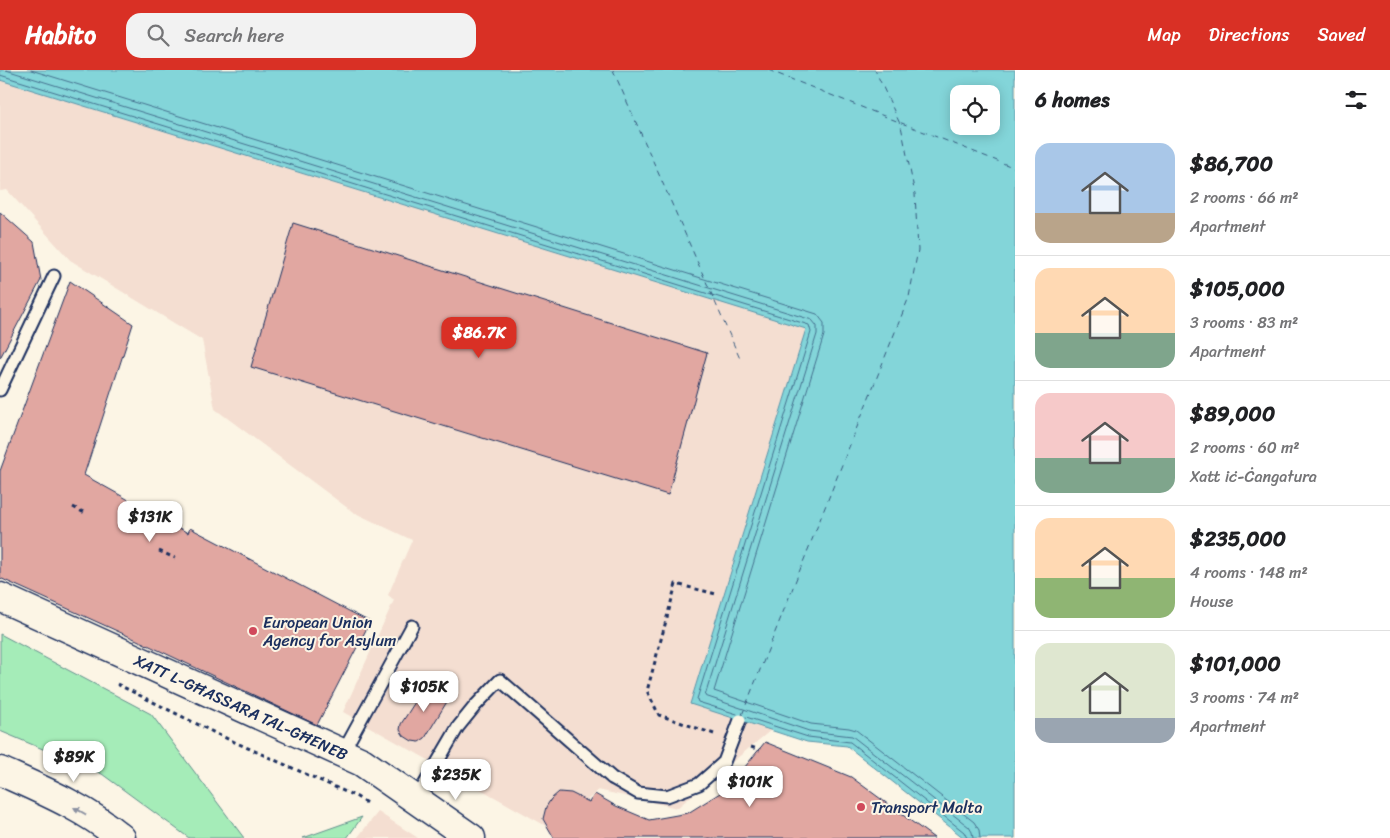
<!DOCTYPE html>
<html lang="en">
<head>
<meta charset="utf-8">
<style>
  :root { --surface:#fff; --page:#f2f2f2; --text:#202124; --muted:#757577; --line:#e0e0e0; --accent:#d93025 }
  body { margin:0; font-family:Sriracha,sans-serif; background:var(--page); color:var(--text); height:100vh; display:flex; flex-direction:column; font-size:19px; white-space:nowrap }
  * { box-sizing:border-box; margin:0 }
  p { font-size:16px; color:var(--muted) }
  .icon { flex:none; width:28px; height:28px; fill:none; stroke:currentColor; stroke-width:2; stroke-linecap:round; stroke-linejoin:round }
  .map { position:relative; flex:1; overflow:hidden }
  .drawer { display:flex; flex-direction:column; background:var(--surface); width:375px }
  .drawer>* { flex:none }
  .fabs { position:absolute; left:950px; top:15px; display:grid; gap:10px }
  .fabs a { display:grid; place-items:center; width:50px; height:50px; border-radius:10px; background:var(--surface); box-shadow:0 2px 12px #0003; font-size:25px }
  .price { position:absolute; translate:-50% -42px; padding:0 11px; border-radius:10px; background:#fff; color:#222; font-size:16px; line-height:32px; filter:drop-shadow(0 1px 2px #0008) }
  .price::after { content:''; position:absolute; left:50%; top:30px; width:15px; height:11px; margin-left:-8px; background:inherit; clip-path:polygon(0 0,100% 0,50% 100%) }
  .price.current { background:var(--accent); color:#fff }
  ul { padding:0; list-style:none }
  li { display:flex; align-items:center; gap:15px; height:125px; padding:0 20px }
  li+li { border-top:1px solid var(--line) }
  li span { display:grid; place-items:center; flex:none; width:140px; height:100px; border-radius:15px; color:#555 }
  li>.icon { margin-inline-start:auto }
  span .icon { width:60px; height:60px; fill:#fffc; stroke-width:1 }
  li b { font-size:21px }
  h2 { display:flex; justify-content:space-between; align-items:center; height:60px; padding:0 20px; font-size:21px }
  header { display:flex; align-items:center; gap:30px; box-sizing:border-box; height:70px; padding:0 25px; background:var(--accent); color:#fff }
  header strong { font-size:24px }
  nav { display:flex; gap:28px; margin-inline-start:auto; font-size:18px }
  .search { width:350px; height:45px; background:var(--page); display:flex; align-items:center; gap:12px; box-sizing:border-box; padding:0 18px; border-radius:15px; color:var(--muted); font-size:19px }
  main { display:flex; flex:1; min-height:0 }
  .map>svg:first-child { display:block }
  .built { fill:#f4ded1 }
  .green { fill:#a5ecb8; stroke:#608e8b }
  .water { fill:#83d5d9; stroke:#5993a8; fill-rule:evenodd }
  .lines { fill:none; stroke-linecap:round; stroke-linejoin:round }
  .shore { stroke:#45718f; stroke-width:1 }
  .ferry { stroke:#35587d; stroke-width:1; stroke-dasharray:6 5; stroke-linecap:butt }
  .building { fill:#e1a7a1; stroke:#1b2f5e }
  .lane-casing { stroke:#1b2f5e; stroke-width:15 }
  .secondary-casing { stroke:#1b2f5e; stroke-width:31 }
  .path { stroke:#1b2f5e; stroke-width:3; stroke-dasharray:4 4; stroke-linecap:butt }
  .lane { stroke:#fcf5e5; stroke-width:11 }
  .secondary { stroke:#fcf5e5; stroke-width:28 }
  .lane-bridge-casing { stroke:#1b2f5e; stroke-width:15; stroke-linecap:butt }
  .lane-bridge { stroke:#fcf5e5; stroke-width:11 }
  .oneway { fill:#8c92a2 }
  .poi-dot { fill:#d1495b; stroke:#fcf5e5; stroke-width:2 }
  .labels { text-anchor:middle; stroke-width:4; stroke-linejoin:round; paint-order:stroke }
  .poi-label { font-size:16px; fill:#1b2f5e; stroke:#fcf5e5; text-anchor:start }
  .street-label { font-size:16px; fill:#1b2f5e; stroke:#fcf5e5 }
</style>
</head>
<body>
<header>
<strong>Habito</strong>
<div class="search"><svg class="icon" aria-label="search" viewBox="0 0 24 24"><circle cx="10" cy="10" r="6"/><path d="M15 15l6 6"/></svg>Search here</div>
<nav><a>Map</a><a>Directions</a><a>Saved</a></nav>
</header>
<main>
<div class="map">
<svg width="1015" height="768" viewBox="0 0 1015 768">
  <rect width="100%" height="100%" fill="#fcf5e5"/>
  <filter id="ink" filterUnits="userSpaceOnUse"><feTurbulence type="fractalNoise" baseFrequency=".02" numOctaves="2"/><feDisplacementMap in="SourceGraphic" scale="10" xChannelSelector="R" yChannelSelector="G"/><feConvolveMatrix kernelMatrix="1 2 1 2 8 2 1 2 1" color-interpolation-filters="sRGB"/></filter>
  <g filter="url(#ink)">
    <!-- built -->
    <g class="built">
      <polygon points="0,10 806,259 690,634 771,660 677,738 598,720 555,761 343,642 394,530 388,525 412,470 353,442 215,339 202,270 70,190 7,120 0,121"/>
      <polygon points="378,742 418,768 357,768"/>
    </g>
    <!-- green -->
    <g class="green">
      <polygon points="0,564 151,644 244,768 189,768 102,704 0,661"/>
      <polygon points="362,747 347,768 303,768"/>
    </g>
    <!-- water -->
    <path class="water" d="M0,0h1015v768h-51l-117,-92 -40,-4 -117,-38 116,-375 -806,-249zM959,24h32v32h-32z"/>
    <g class="lines">
      <!-- shore -->
      <g class="shore">
        <polyline points="6,0 812,250 817,256 817,264 705,626 809,661 852,666 969,757 972,762 973,768"/>
        <polyline points="31,0 817,244 824,253 824,265 714,621 811,654 849,658 856,660 974,752 979,760 980,768"/>
        <polyline points="0,5 809,255 811,262 697,629 698,632 737,644"/>
        <polyline points="746,647 808,667 850,672 964,762 967,768"/>
      </g>
      <!-- ferry -->
      <g class="ferry">
        <polyline points="613,0 741,291"/>
        <polyline points="768,0 1015,98"/>
        <polyline points="742,645 909,227 918,180 915,124 901,56 875,0"/>
      </g>
    </g>
    <!-- building -->
    <g class="building">
      <polygon points="0,142 34,172 41,210 0,288"/>
      <polygon points="293,153 707,283 668,425 251,297"/>
      <polygon points="70,211 133,254 84,405 188,463 190,458 370,552 317,655 137,570 0,508 0,401"/>
      <polygon points="429,610 444,619 448,630 425,668 419,672 412,671 404,666 400,660 401,654"/>
      <polygon points="765,672 851,707 934,768 554,768 543,749 546,737 551,729 559,722 571,723 589,732 595,724 616,736 649,750 688,743 728,718"/>
    </g>
    <g class="lines">
      <!-- lane casing -->
      <g class="lane-casing">
        <g id="lane">
          <polyline points="0,320 54,206"/>
          <polyline points="342,684 412,556"/>
          <polyline points="416,729 458,657 475,636 500,610 612,708"/>
        </g>
      </g>
      <!-- secondary casing -->
      <g class="secondary-casing">
        <g id="secondary">
          <path id="s1" d="M0,527l362,165 109,76"/>
          <path d="M0,701c42,19 86,37 121,67"/>
        </g>
      </g>
      <!-- path -->
      <g class="path">
        <polyline points="73,437 87,444"/>
        <polyline points="159,481 175,488"/>
        <polyline points="117,614 219,665 357,727 368,734"/>
        <polyline points="714,664 659,645 647,621 676,514 716,524"/>
        <polyline points="751,677 760,680"/>
      </g>
      <!-- lane -->
      <use href="#lane" class="lane"/>
      <!-- secondary -->
      <use href="#secondary" class="secondary"/>
      <!-- lane-bridge casing -->
      <g class="lane-bridge-casing">
        <polyline id="lane-bridge" points="612,708 638,723 667,726 699,714 724,692 740,650"/>
      </g>
      <!-- lane-bridge -->
      <use href="#lane-bridge" class="lane-bridge"/>
    </g>
    <!-- one-way arrows -->
    <defs><path id="oneway-solid" d="M-6-.8H1V-3.2L6.5 0L1 3.2V.8H-6Z" transform="scale(1.25)"/></defs>
    <use class="oneway" href="#oneway-solid" transform="translate(80 741) rotate(-150)"/>
  </g>
  <!-- markers -->
  <g class="poi-dot">
    <circle cx="253" cy="561" r="5"/>
    <circle cx="861" cy="737" r="5"/>
  </g>
  <g class="labels">
    <!-- poi labels -->
    <g class="poi-label">
      <text x="263" y="558">European Union<tspan x="263" dy="18">Agency for Asylum</tspan></text>
      <text x="871" y="743">Transport Malta</text>
    </g>
    <!-- street labels -->
    <g class="street-label">
      <text dy="6" stroke="none"><textPath href="#s1" startOffset="265">XATT L-GĦASSARA TAL-GĦENEB</textPath></text>
    </g>
  </g>
</svg>
<div class="fabs">
<a><svg class="icon" aria-label="locate" viewBox="0 0 24 24"><circle cx="12" cy="12" r="6"/><path d="M12 2v4M12 18v4M2 12h4M18 12h4"/></svg></a>
</div>
<b class="price current" style="left:479px;top:289px">$86.7K</b>
<b class="price" style="left:150px;top:473px">$131K</b>
<b class="price" style="left:424px;top:643px">$105K</b>
<b class="price" style="left:74px;top:713px">$89K</b>
<b class="price" style="left:456px;top:731px">$235K</b>
<b class="price" style="left:750px;top:738px">$101K</b>
</div>
<section class="drawer">
<h2>6 homes<svg class="icon" aria-label="filters" viewBox="0 0 24 24"><path d="M4 7h16M4 17h16"/><circle cx="9" cy="7" r="2"/><circle cx="15" cy="17" r="2"/></svg></h2>
<ul>
<li><span style="background:linear-gradient(#a9c7e8 70%,#b9a48a 0)"><svg class="icon" aria-label="home" viewBox="0 0 24 24"><path d="M3 11l9-7 9 7M6 9v11h12V9"/></svg></span><div><b>$86,700</b><p>2 rooms · 66 m²</p><p>Apartment</p></div></li>
<li><span style="background:linear-gradient(#ffd9b3 65%,#7fa58c 0)"><svg class="icon" aria-label="home" viewBox="0 0 24 24"><path d="M3 11l9-7 9 7M6 9v11h12V9"/></svg></span><div><b>$105,000</b><p>3 rooms · 83 m²</p><p>Apartment</p></div></li>
<li><span style="background:linear-gradient(#f6c9c9 65%,#7fa58c 0)"><svg class="icon" aria-label="home" viewBox="0 0 24 24"><path d="M3 11l9-7 9 7M6 9v11h12V9"/></svg></span><div><b>$89,000</b><p>2 rooms · 60 m²</p><p>Xatt iċ-Ċangatura</p></div></li>
<li><span style="background:linear-gradient(#ffd9b3 60%,#8fb573 0)"><svg class="icon" aria-label="home" viewBox="0 0 24 24"><path d="M3 11l9-7 9 7M6 9v11h12V9"/></svg></span><div><b>$235,000</b><p>4 rooms · 148 m²</p><p>House</p></div></li>
<li><span style="background:linear-gradient(#dfe7d0 75%,#9aa5b1 0)"><svg class="icon" aria-label="home" viewBox="0 0 24 24"><path d="M3 11l9-7 9 7M6 9v11h12V9"/></svg></span><div><b>$101,000</b><p>3 rooms · 74 m²</p><p>Apartment</p></div></li>
</ul>
</section>
</main>
</body>
</html>
